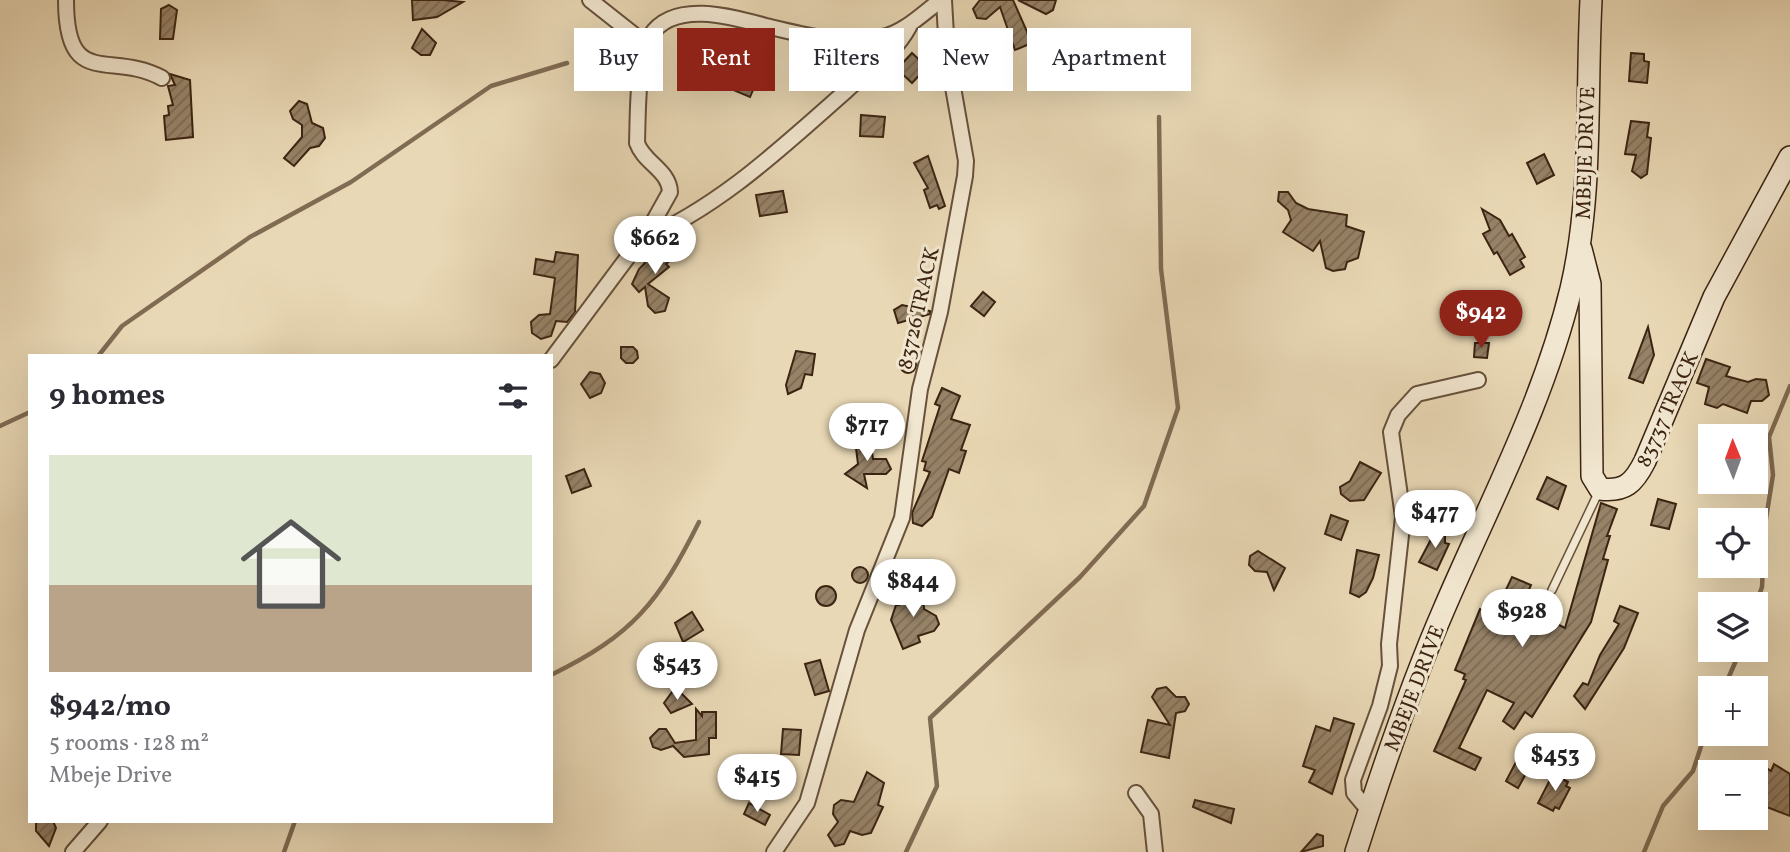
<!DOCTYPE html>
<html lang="en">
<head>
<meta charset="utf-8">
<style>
  :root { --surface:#fff; --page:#f2f2f3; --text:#2b2b33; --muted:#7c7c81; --accent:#8f2418 }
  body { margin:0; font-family:Vollkorn,serif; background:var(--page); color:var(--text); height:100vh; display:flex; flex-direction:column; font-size:26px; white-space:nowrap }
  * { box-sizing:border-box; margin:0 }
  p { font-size:23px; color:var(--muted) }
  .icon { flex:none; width:38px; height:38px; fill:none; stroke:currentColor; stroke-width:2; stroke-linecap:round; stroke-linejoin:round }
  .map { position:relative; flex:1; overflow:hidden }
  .details { position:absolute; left:28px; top:354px; width:525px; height:469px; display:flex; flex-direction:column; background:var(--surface); border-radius:0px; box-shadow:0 7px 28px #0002 }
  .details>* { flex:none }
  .top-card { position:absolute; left:574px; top:28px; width:665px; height:63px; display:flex; gap:14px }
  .needle { width:46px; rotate:359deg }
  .buttons { position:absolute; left:1698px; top:424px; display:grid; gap:14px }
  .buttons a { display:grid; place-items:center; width:70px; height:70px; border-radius:0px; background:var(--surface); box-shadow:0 7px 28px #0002; font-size:35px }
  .price { position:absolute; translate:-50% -60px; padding:0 16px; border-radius:24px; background:#fff; color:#222; font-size:23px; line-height:46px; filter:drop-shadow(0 2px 4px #0008) }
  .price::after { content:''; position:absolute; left:50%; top:42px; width:21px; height:16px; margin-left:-10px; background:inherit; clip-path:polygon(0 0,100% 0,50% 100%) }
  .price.active { background:var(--accent); color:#fff }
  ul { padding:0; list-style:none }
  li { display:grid; align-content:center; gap:14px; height:371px; padding:0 21px }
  li span { display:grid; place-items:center; height:217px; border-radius:0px; color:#555 }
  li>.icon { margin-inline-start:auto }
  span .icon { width:126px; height:126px; fill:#fffc; stroke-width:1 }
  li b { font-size:30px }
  h2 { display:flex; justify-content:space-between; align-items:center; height:84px; padding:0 21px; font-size:30px }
  .chip { padding:0 24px; border-radius:0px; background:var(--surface); box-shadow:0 7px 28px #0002; font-size:24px; line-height:63px }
  .chip.active { background:var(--accent); color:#fff }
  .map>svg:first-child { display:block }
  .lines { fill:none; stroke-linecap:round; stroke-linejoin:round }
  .stream { stroke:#806b53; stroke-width:4.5 }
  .building { fill:url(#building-hatch); stroke:#3c2412; stroke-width:2 }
  .lane-casing { stroke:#67513b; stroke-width:10 }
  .street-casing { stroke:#67513b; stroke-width:18 }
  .secondary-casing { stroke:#3c2412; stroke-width:24 }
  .lane { stroke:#f1e6cf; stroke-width:7 }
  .street { stroke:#f1e6cf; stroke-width:14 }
  .secondary { stroke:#f1e6cf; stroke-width:21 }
  .labels { text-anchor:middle; stroke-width:6; stroke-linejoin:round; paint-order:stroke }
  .street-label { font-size:21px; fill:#3c2412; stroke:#f1e6cf }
</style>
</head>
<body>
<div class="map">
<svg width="1790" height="852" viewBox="0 0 1790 852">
  <defs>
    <pattern id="building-hatch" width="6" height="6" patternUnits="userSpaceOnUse" patternTransform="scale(1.75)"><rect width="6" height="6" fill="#968267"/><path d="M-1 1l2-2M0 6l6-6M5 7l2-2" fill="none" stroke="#7c6a53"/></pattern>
  </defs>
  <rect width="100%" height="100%" fill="#e9d8b5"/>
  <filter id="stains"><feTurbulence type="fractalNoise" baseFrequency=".00286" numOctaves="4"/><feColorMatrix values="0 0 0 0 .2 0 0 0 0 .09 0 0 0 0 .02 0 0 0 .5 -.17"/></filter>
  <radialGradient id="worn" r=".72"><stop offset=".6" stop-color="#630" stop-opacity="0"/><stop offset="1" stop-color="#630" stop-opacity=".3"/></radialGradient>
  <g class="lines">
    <!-- stream -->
    <g class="stream">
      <polyline points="99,355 122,326 250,237 351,182 491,86 567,63"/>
      <polyline points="0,426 30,412"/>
      <polyline points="1755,607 1762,587 1765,525 1773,475 1769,437 1790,386"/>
      <path d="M551,675c82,-40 108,-73 148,-153"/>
      <polyline points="1724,688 1741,649"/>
      <polyline points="284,852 295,821"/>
      <polyline points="906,852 937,786 930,718 1080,577 1144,506 1178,408 1161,269 1159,117"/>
      <polyline points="1644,852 1663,806 1693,771 1710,719"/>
    </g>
  </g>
  <!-- building -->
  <g class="building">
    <polygon points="412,0 442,0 463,2 437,17 413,20"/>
    <polygon points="980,0 1013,0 1032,43 1015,50 1000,7 986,19 977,18 973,9"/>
    <polygon points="1018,0 1056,0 1053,10 1046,14"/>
    <polygon points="169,5 177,10 173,39 160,39 161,9"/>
    <polygon points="422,29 436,43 430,55 421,55 412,48"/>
    <polygon points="912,53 927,67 912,83 897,69"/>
    <polygon points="1631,53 1644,54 1644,61 1649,62 1647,83 1629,81"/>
    <polygon points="707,56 725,67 760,84 756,83 750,97 731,89 734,82 717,82 711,76"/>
    <polygon points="170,74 190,80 193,137 166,140 164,116 169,115 168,106 173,105 168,86 175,85"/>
    <polygon points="299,101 307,104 312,123 323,128 325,138 319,146 310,148 294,166 284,158 302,137 302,125 293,119 290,111"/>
    <polygon points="861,115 885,117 883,137 860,136"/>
    <polygon points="1631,121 1649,123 1647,137 1651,138 1647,174 1641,178 1632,171 1636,155 1625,154"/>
    <polygon points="1544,154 1554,175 1537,184 1527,163"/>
    <polygon points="928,156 945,206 939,209 937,205 930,208 924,190 928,188 914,163"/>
    <polygon points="783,191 787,212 760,216 756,195"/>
    <polygon points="1279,192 1288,192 1296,203 1308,209 1347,215 1346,226 1364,232 1358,258 1347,262 1345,269 1333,271 1326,268 1320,241 1313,251 1283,232 1291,220 1288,210 1278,201"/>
    <polygon points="1482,209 1500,220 1509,236 1512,234 1525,257 1520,260 1524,267 1510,275 1497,252 1494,254 1483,234 1490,230"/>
    <polygon points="667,240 678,253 666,264 669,267 648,284 669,298 665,311 655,313 648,306 645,287 639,292 632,284 639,269 645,263 644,261"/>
    <polygon points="556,252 578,255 575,312 567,322 556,321 551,336 541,339 532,333 531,322 539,315 550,314 555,278 534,274 536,259 554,262"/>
    <polygon points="983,292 995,302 984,316 971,306"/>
    <polygon points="902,305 930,311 930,314 898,323 894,310"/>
    <polygon points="1648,327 1654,355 1643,383 1629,378"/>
    <polygon points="1475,343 1489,343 1487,358 1474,357"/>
    <polygon points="621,347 633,347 637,351 638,358 633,363 626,363 621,358"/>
    <polygon points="796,351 815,354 812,375 805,374 801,388 788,394 786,385"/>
    <circle cx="908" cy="365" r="8"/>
    <polygon points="1706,359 1730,367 1726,376 1748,382 1756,379 1766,380 1769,395 1762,401 1751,401 1747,413 1723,404 1717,408 1705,404 1709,387 1697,383"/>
    <polygon points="590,372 600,374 605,383 601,393 590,398 581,384"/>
    <polygon points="942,388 960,396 951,419 970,425 961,450 966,451 959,473 949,469 932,517 922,526 913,523 912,513 930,472 924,470 926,462 922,461 940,406 935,404"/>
    <polygon points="870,438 873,459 886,459 891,469 886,474 864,474 867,488 845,474 858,464 855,440"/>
    <polygon points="1360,462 1381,473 1364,500 1350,501 1341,494 1340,487 1350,481"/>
    <polygon points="584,469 591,486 572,493 566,476"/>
    <polygon points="1547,477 1566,486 1558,509 1537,499"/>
    <polygon points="1658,499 1676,504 1669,529 1651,525"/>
    <polygon points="1601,503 1617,509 1607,536 1610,536 1603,559 1608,560 1591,622 1532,717 1525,712 1514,729 1503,721 1514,703 1487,690 1459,748 1481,758 1475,770 1434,751 1466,680 1463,679 1465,674 1455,670 1480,609 1494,615 1512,577 1531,585 1522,606 1565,628"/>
    <polygon points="1331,515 1348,521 1341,540 1325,534"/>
    <polygon points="1438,526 1445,528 1445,543 1449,544 1437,570 1419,562"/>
    <polygon points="1357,550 1379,555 1373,578 1366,592 1359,597 1350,593"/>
    <polygon points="1258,551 1285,568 1274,590 1267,572 1255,571 1249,565 1250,556"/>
    <circle cx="860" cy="575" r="8"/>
    <circle cx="826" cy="596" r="10"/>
    <polygon points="916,589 923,594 924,609 936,616 939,624 934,631 918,636 920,642 903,649 891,620 896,605 899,605 907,592"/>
    <polygon points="1620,606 1638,613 1624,648 1585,709 1574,696 1583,683 1588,685 1600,655 1619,624 1614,621"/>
    <polygon points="692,612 703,630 683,642 675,623"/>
    <polygon points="820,660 829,691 815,695 805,664"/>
    <polygon points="1166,687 1176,697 1185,697 1189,704 1185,711 1176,713 1169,758 1141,752 1148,720 1170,725 1152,697 1157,689"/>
    <polygon points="672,692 681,693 692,704 671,713 664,703"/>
    <polygon points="696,709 702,716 702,712 716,712 716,738 709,738 709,754 684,757 673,746 661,750 653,747 650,738 659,729 666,729 675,743 696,740"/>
    <polygon points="1334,718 1354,724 1332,794 1309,782 1315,770 1303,766 1316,726 1330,731"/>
    <polygon points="783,729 801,730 799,755 781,754"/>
    <polygon points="1525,745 1538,752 1518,788 1506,781"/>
    <polygon points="1774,764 1790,774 1790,816 1764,806 1755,814 1755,795 1768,769 1771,771"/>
    <polygon points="867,772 884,783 878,805 883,807 871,833 862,835 850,831 844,844 835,846 828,835 838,822 833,814 834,805 841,800 854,802"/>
    <polygon points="1553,774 1568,782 1566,786 1570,788 1559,809 1555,807 1553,811 1538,803"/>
    <polygon points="1195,800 1234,809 1231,823 1193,807"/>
    <polygon points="749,803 770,815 765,825 744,814"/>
    <polygon points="36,821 53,821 56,828 49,846 36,831"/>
    <polygon points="1317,834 1323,836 1323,846 1301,852"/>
  </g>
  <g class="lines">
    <!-- lane casing -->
    <g class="lane-casing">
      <polyline id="lane" points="1552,590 1600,489"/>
    </g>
    <!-- street casing -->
    <g class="street-casing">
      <g id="street">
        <path d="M66,0c0,91 44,50 96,78"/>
        <polyline points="590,0 647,45"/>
        <path d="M640,241c81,-35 141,-93 206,-150 22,-21 48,-36 63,-64"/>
        <path d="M551,360l100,-134 19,-34c-1,-22 -26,-29 -33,-49 1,-30 0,-81 13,-107 23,-36 80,-20 116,-10 37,9 80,20 117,11 22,-5 40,-24 58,-37"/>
        <polyline points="1136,793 1151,814 1155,852"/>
        <polyline points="1369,811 1354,793 1353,780 1380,706 1390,666 1389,644 1403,517 1391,432 1398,415 1417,394 1478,380"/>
        <polyline points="73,852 100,821"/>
        <polyline points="774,852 807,803 857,630 902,518 920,389 940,312 965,176 966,161 947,53 944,0"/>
      </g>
    </g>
    <!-- secondary casing -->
    <g class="secondary-casing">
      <g id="secondary">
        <path d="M1581,249l9,35 2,192 8,13c25,3 34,-6 45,-28l69,-164 76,-140"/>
        <path d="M1356,852c26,-82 54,-165 88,-243 45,-105 100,-208 127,-320 22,-94 15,-193 20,-289"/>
      </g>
    </g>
    <!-- lane -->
    <use href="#lane" class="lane"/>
    <!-- street -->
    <use href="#street" class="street"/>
    <!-- secondary -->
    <use href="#secondary" class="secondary"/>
  </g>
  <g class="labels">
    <!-- street labels -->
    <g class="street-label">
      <text transform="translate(1585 153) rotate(-88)" y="7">MBEJE DRIVE</text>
      <text transform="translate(918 308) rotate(-77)" y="7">83726 TRACK</text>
      <text transform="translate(1667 409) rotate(-66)" y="7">83737 TRACK</text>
      <text transform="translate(1414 688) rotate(-69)" y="7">MBEJE DRIVE</text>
    </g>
  </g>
  <rect width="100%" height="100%" filter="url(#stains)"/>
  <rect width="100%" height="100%" fill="url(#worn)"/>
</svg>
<div class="buttons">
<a><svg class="needle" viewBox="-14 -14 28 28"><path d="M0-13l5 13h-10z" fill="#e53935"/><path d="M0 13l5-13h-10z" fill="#7c7c81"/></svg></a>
<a><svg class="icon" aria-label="locate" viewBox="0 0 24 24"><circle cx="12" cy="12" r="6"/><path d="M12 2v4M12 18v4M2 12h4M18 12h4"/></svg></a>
<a><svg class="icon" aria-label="layers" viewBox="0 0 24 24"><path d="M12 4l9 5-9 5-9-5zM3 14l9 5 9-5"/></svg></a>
<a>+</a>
<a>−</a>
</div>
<b class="price" style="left:655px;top:276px">$662</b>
<b class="price active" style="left:1481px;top:350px">$942</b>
<b class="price" style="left:867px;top:463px">$717</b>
<b class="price" style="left:1435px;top:550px">$477</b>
<b class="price" style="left:913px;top:619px">$844</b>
<b class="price" style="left:1522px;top:649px">$928</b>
<b class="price" style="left:677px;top:702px">$543</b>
<b class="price" style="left:1555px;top:793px">$453</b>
<b class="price" style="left:757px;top:814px">$415</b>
<div class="top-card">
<a class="chip">Buy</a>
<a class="chip active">Rent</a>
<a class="chip">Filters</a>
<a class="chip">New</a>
<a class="chip">Apartment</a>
</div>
<section class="details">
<h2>9 homes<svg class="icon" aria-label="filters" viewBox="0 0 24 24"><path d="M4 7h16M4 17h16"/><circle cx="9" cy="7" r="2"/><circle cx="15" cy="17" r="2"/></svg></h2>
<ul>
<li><span style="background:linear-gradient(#dfe7d0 60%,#b9a48a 0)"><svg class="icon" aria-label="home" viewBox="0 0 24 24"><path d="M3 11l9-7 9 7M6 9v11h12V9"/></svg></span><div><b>$942/mo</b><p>5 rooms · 128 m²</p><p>Mbeje Drive</p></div></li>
</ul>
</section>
</div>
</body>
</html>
